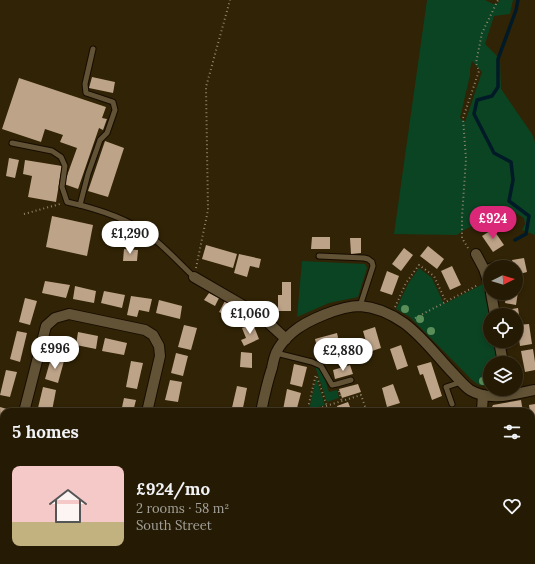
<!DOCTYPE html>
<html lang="en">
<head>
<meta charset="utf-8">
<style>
  :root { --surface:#251a04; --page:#312713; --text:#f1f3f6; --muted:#a3a19a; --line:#423826; --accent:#db2777 }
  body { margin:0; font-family:Lora,serif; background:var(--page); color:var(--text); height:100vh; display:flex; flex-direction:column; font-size:15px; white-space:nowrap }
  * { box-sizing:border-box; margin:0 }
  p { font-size:13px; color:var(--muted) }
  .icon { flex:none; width:22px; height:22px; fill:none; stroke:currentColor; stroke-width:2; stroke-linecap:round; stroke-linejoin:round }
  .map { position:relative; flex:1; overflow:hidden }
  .drawer { position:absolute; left:0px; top:408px; width:535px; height:156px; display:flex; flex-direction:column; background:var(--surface); border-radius:12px 12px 0 0; box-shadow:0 2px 6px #0003,0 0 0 1px var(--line) }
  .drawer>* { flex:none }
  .needle { width:26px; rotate:85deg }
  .buttons { position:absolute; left:483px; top:260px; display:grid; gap:8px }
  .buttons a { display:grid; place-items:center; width:40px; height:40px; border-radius:50%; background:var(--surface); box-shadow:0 2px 6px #0003,0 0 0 1px var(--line); font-size:20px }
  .price { position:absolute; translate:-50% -34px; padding:0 9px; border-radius:14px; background:#fff; color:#222; font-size:13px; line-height:26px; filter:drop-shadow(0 1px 2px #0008) }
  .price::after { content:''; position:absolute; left:50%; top:24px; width:12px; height:9px; margin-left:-6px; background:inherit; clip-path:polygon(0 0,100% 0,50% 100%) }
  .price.on { background:var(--accent); color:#fff }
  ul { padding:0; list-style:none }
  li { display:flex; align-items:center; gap:12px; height:100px; padding:0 12px }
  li+li { border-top:1px solid var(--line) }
  li span { display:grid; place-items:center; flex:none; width:112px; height:80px; border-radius:8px; color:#555 }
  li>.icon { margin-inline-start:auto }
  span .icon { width:48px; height:48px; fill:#fffc; stroke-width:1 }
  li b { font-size:17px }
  h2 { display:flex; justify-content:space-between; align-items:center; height:48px; padding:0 12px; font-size:17px }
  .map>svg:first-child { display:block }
  .green { fill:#0b4423; fill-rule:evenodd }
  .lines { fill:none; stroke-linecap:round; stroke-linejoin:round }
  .stream { stroke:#001a27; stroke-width:3.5 }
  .building { fill:#bda388 }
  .lane-casing { stroke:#160c00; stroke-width:7 }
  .street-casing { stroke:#160c00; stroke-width:12 }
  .path { stroke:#92866f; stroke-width:2; stroke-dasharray:1 3; stroke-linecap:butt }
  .lane { stroke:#625336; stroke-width:5 }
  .street { stroke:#625336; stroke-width:10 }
  .tree { fill:#598e59 }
</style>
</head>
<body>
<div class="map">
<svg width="535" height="564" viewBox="0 0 535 564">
  <rect width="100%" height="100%" fill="#312305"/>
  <!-- green -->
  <g class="green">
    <path d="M427,0h58l8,4 5,-1 2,-3h13l-3,14 -16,2 -9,28 15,15 1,30 31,45 3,8v93l-13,-5 3,-6 -1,-6 -15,-9 -45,21 -7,5 -63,-1zM472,61l10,11 -17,50 -5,-4 10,-43v-6z"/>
    <polygon points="302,261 365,264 367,268 358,297 329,303 297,317"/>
    <polygon points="419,268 432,278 444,304 483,284 490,320 490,341 494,341 498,363 490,363 490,387 479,385 472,380 410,317 396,309 408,284"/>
    <path d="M315,366c9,3 11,18 14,26l8,-2 2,8 -12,4z"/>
    <polygon points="316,378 325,405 309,410"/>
    <polygon points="0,502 4,504 4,560 14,560 14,564 0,564"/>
    <polygon points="294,560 348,560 335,564 294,564"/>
  </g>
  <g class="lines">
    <!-- stream -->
    <polyline class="stream" points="515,240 526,234 529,216 509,201 513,180 511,162 494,153 474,114 477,100 492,96 498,87 498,59 516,10 518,0"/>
  </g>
  <!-- building -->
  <g class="building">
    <polygon points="92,77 115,82 113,93 89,88"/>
    <polygon points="19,78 106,107 102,118 107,119 103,130 99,128 78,189 64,184 77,148 60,142 63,135 45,129 41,142 2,129"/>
    <polygon points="105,141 124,148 108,197 88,191"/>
    <polygon points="9,158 19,160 15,178 6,176"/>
    <polygon points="25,160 62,166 56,202 28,197 32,176 23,174"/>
    <polygon points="52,216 93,225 87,256 46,247"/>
    <polygon points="493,229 504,245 493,252 482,236"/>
    <polygon points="312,237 330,237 330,249 311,249"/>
    <polygon points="350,238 361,238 361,253 351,254"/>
    <polygon points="206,245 237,254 233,268 202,259"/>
    <polygon points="428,246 444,259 437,269 420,256"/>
    <polygon points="404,248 413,255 401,271 392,264"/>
    <polygon points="124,249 138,250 137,261 123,261"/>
    <polygon points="239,254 261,259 259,268 250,266 247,277 234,273"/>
    <polygon points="524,258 527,272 516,275 516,267 514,267 512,260"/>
    <polygon points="452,266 461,285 450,290 441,271"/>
    <polygon points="387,271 399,276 392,295 380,291"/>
    <polygon points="516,279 520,279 516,305 505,303 506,297 504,297 504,293 516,293"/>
    <polygon points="45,281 70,285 66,298 42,293"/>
    <polygon points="282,282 291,282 291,311 278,311 278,295 282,295"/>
    <polygon points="75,286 96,291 94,303 73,299"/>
    <polygon points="104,291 125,295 122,308 101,303"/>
    <polygon points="209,293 219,298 215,306 204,300"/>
    <polygon points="131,296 152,299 149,312 139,310 137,317 127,315"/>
    <polygon points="25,298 37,301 30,325 19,322"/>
    <polygon points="159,300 182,306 180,319 156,313"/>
    <polygon points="225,301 240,309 235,317 231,314 229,317 219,312"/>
    <polygon points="518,308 520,321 516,322 516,315 513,315 512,309"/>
    <polygon points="253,324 259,339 244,346 241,340 246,338 242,328"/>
    <polygon points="529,324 532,344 520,346 517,325"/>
    <polygon points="184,325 197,328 191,350 178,347"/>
    <polygon points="375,327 381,348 369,352 363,331"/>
    <polygon points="17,331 27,333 20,362 10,359"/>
    <polygon points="78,332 98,336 96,349 76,345"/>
    <polygon points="337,333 340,346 318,351 315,339"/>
    <polygon points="105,338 127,343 124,355 102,351"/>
    <polygon points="401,345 408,366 397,370 390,349"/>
    <polygon points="533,349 535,362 535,370 525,372 521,351"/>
    <polygon points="241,352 252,353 252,368 240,367"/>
    <polygon points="176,353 188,356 183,376 171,373"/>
    <polygon points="51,358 64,361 58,383 45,379"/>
    <polygon points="131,361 143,363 137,389 126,387"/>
    <polygon points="431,362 442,396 432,400 423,374 420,375 417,366"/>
    <polygon points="294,364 307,367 302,387 290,384"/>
    <polygon points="350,365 353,374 335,379 333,370"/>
    <polygon points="6,370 17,372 10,397 0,395"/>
    <polygon points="170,380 182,382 178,402 165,400"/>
    <polygon points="358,384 361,392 342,398 339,389"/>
    <polygon points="393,384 400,403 387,407 382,388"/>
    <polygon points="237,386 247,388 244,403 242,412 231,412"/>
    <polygon points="43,387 56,390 52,411 38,408"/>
    <polygon points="287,389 301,393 296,412 292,412 283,410"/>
    <polygon points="124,398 136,400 133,412 121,412"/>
    <polygon points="521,400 523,412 492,412 491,409 493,405"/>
    <polygon points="348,402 352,412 339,412 337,406"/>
    <polygon points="535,404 535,416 531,417 531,412 530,412 529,405"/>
    <polygon points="0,407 7,409 6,412 4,412 4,420 1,434"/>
    <polygon points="406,407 407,412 392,412"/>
    <polygon points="472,407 474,412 459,412"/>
    <polygon points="531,473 535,482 535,497 531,499"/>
    <polygon points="238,560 253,560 252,564 237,564"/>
    <polygon points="390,560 403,560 405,564 391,564 389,561"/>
    <polygon points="438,560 452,560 455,564 440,564"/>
  </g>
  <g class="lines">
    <!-- lane casing -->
    <g class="lane-casing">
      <g id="lane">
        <path d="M12,143l40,8 9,6 4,9 -3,21 5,15c27,6 59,15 82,33 16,12 30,28 45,42"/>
        <polyline points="80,205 88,174 100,140 107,133 115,110 113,102 86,93 85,84 93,49"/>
        <polyline points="319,256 364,258 368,259 372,262 373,266 360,306"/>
        <polyline points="484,269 493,265"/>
        <polyline points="276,353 312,362 321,366 332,385 337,384 351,380"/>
        <polyline points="452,404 446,387 461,382"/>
      </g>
    </g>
    <!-- street casing -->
    <g class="street-casing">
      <g id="street">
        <polyline points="476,254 484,269 490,287"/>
        <polyline points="194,277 261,316 286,339"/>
        <polyline points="491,293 495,315"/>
        <polyline points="499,341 503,363"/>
        <polyline points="24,412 46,326 55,318 69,314 145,330 153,335 159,346 160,356 147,412"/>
        <path d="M261,412c3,-15 6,-29 11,-44 1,-5 2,-10 4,-15 3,-7 10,-15 17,-21 14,-12 48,-26 67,-26 16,1 31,8 44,17 18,13 32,32 47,48 6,6 12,14 19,19 20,12 44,4 65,0"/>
        <polyline points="483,412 482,410 483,395"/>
        <polyline points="531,536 535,546"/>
        <polyline points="360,560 362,564"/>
        <polyline points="106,564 106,560"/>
        <polyline points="223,564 224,560"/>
      </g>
    </g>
    <!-- path -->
    <g class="path">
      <polyline points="24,214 60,204"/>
      <polyline points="468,248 462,238 462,217 466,159 463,118 479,71 476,63 482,33 498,0"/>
      <polyline points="196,268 208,210 206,87 230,0"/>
      <polyline points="395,307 406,283 419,265 434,276 446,302"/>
      <polyline points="415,318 478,285"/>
      <polyline points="317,377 329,412"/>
      <polyline points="339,391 342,401"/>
      <polyline points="307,412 361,395 367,412"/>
      <polyline points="307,412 316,374"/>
      <polyline points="0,447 4,446"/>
      <polyline points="0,558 7,564"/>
      <polyline points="418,560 420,564"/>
      <polyline points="482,560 484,564"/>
    </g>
    <!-- lane -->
    <use href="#lane" class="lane"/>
    <!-- street -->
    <use href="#street" class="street"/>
  </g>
  <!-- trees -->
  <g class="tree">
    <circle cx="405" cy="309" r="4"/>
    <circle cx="420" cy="319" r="4"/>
    <circle cx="431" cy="331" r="4"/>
    <circle cx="483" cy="381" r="4"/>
  </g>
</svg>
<div class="buttons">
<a><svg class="needle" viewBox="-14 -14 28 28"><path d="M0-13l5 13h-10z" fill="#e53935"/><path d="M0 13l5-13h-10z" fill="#a3a19a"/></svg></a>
<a><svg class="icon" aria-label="locate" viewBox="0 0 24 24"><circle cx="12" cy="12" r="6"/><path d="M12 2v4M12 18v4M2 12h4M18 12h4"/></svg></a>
<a><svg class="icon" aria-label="layers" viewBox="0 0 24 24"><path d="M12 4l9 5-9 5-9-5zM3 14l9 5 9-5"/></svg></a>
</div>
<b class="price on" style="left:493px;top:240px">£924</b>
<b class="price" style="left:130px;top:255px">£1,290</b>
<b class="price" style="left:250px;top:335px">£1,060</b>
<b class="price" style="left:55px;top:370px">£996</b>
<b class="price" style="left:343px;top:372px">£2,880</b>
<section class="drawer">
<h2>5 homes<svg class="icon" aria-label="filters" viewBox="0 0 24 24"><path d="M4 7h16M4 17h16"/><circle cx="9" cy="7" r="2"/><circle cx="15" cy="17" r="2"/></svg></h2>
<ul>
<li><span style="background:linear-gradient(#f6c9c9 70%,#c2b280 0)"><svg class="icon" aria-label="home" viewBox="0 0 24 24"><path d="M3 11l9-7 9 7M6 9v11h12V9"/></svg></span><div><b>£924/mo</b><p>2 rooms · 58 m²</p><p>South Street</p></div><svg class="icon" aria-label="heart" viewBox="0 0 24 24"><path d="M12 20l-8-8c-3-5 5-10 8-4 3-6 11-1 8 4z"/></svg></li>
</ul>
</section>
</div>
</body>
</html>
